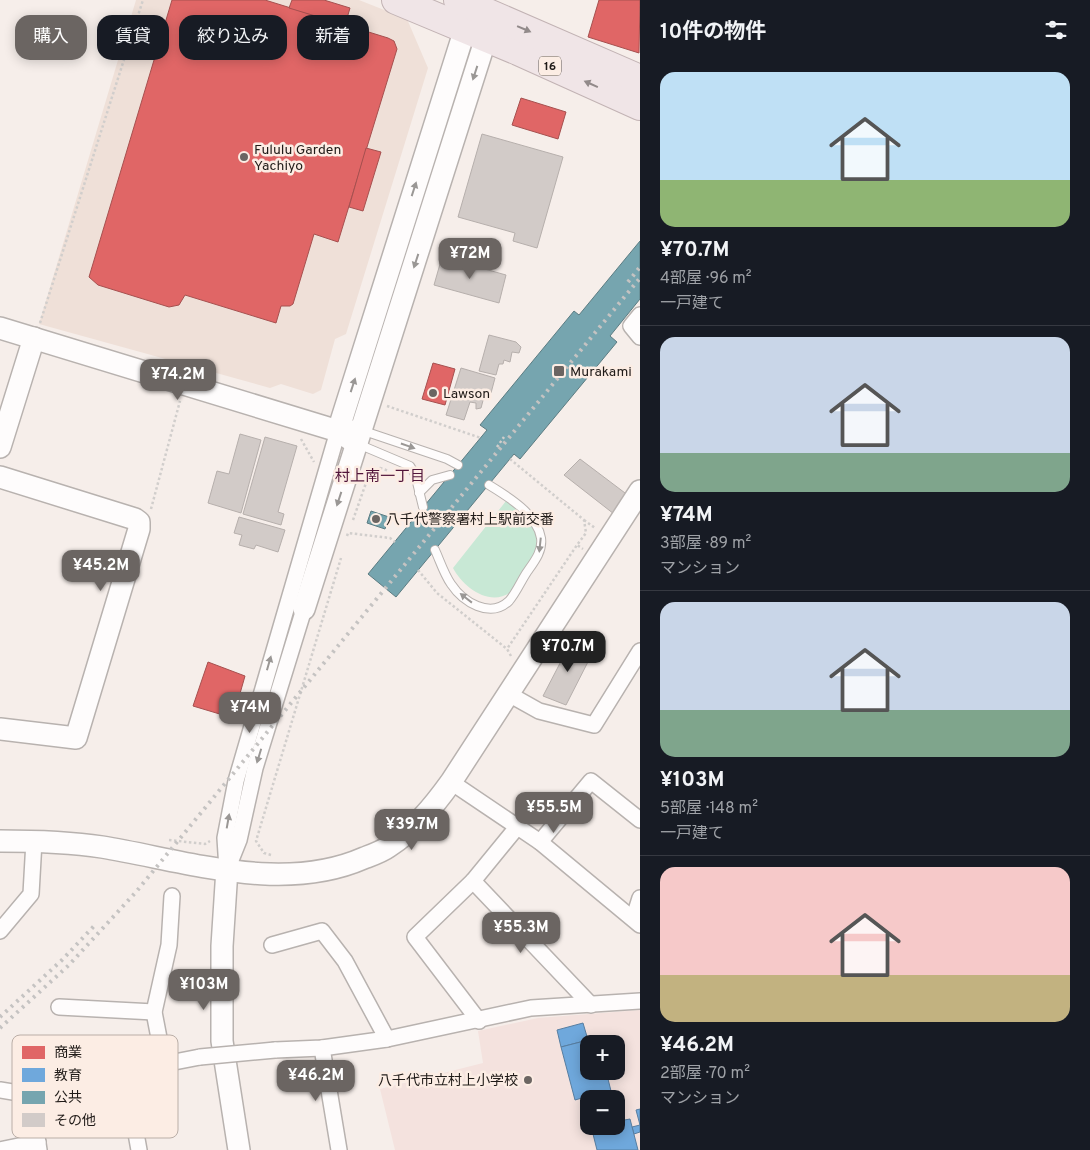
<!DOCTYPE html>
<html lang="ja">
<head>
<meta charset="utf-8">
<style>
  :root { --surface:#171b24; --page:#242831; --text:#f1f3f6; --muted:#9ea1a6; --line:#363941; --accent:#6b6562 }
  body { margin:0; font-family:Overpass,"Noto Sans JP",sans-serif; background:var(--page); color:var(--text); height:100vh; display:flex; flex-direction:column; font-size:19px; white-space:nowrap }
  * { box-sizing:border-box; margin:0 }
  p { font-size:16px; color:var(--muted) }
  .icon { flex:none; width:28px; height:28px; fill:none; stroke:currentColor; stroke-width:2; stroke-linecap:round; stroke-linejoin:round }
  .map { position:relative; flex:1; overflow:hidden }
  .drawer { display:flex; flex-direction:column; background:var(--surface); width:450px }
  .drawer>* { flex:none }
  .guide { position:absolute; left:15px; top:15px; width:475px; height:45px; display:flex; gap:10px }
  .tools { position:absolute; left:580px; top:1035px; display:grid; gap:10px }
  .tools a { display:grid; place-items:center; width:45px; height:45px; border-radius:10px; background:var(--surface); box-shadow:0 2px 12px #0003; font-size:25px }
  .price { position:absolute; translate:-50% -42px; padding:0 11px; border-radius:10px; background:var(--accent); color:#fff; font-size:16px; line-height:32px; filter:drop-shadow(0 1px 2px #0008) }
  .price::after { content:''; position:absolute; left:50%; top:30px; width:15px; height:11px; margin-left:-8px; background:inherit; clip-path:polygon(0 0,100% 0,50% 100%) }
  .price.active { background:#222; color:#fff }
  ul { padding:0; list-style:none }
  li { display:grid; align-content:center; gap:10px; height:265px; padding:0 20px }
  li+li { border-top:1px solid var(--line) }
  li span { display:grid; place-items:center; height:155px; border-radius:15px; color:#555 }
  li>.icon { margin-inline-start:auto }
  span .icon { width:90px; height:90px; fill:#fffc; stroke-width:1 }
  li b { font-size:21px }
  h2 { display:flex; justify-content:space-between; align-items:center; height:60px; padding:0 20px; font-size:21px }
  .tag { padding:0 18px; border-radius:15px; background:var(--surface); box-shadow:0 2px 12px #0003; font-size:18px; line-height:45px }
  .tag.active { background:var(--accent); color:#fff }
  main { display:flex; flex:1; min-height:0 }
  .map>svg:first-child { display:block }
  .built { fill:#efe0d8 }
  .education { fill:#f4e2de; fill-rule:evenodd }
  .green { fill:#c8e8d5 }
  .shops { fill:#e06666; stroke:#a6504f }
  .schools { fill:#6fa8dc; stroke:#577ea1 }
  .public { fill:#76a5af; stroke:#5c7c82 }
  .building { fill:#d2cbc8; stroke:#b6afac }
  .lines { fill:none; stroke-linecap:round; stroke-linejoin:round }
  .lane-casing { stroke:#b8b2af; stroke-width:10 }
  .street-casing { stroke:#b8b2af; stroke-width:18 }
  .secondary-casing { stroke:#b8b2af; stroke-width:24 }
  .highway-casing { stroke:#c2b3b4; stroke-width:30 }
  .path { stroke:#d1cecc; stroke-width:2.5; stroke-dasharray:2.5 2.5; stroke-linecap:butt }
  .lane { stroke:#fefcfc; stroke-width:8 }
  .street { stroke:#fefcfc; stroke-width:15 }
  .secondary { stroke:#fefcfc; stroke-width:21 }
  .highway { stroke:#f0e5e7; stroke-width:28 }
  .rail { stroke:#c5c3c2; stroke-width:4; stroke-dasharray:2.5 5; stroke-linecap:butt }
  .street-bridge-casing { stroke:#b8b2af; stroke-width:18; stroke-linecap:butt }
  .street-bridge { stroke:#fefcfc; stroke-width:15 }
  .oneway { fill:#928a8a }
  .oneway2 { fill:#9a9795 }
  .poi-dot { fill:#6b6562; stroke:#fcede4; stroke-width:2 }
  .labels { text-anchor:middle; stroke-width:5; stroke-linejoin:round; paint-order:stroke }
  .shield { fill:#fcede4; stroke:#625a55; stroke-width:1 }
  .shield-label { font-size:12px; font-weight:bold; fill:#201b18 }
  .poi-label { font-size:14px; fill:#201b18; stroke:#fcede4; text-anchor:start }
  .neighbourhood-label { font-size:15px; fill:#51153a; stroke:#fcede4 }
  .key { fill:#fcede4; stroke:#baaea7; stroke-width:1 }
  .key-label { font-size:14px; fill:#201b18 }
</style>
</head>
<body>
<main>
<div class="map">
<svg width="640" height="1150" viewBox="0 0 640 1150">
  <rect width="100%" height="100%" fill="#f6eeea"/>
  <!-- built -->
  <polygon class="built" points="136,0 359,0 407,19 428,68 346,334 335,339 321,390 313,394 281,384 270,388 39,324"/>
  <!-- education -->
  <path class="education" d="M640,1010v140h-245l-15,-61 103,-26 -5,-32 60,-13zM589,1044h27v27h-27zM589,1099h27v27h-27z"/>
  <!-- green -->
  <path class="green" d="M506,501c34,19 39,37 20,69 -4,5 -6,12 -10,17 -21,24 -52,2 -63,-19z"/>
  <!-- shops -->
  <g class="shops">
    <polygon points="172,0 265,0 388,38 394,41 397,49 338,242 314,234 293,304 290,306 281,306 276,323 185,295 179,305 169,307 98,285 89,277"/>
    <polygon points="292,0 324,0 350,8 345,25 289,8"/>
    <polygon points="599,0 640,0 639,53 588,37"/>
    <polygon points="521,98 566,112 558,139 512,125"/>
    <polygon points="366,148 381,152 363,211 349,207"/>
    <polygon points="433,363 455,369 445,405 422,399"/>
    <polygon points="208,662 245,676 233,718 193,706"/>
  </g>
  <!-- schools -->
  <g class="schools">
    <polygon points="583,1023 588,1040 561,1047 557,1030"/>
    <polygon points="596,1038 598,1044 589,1044 589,1071 606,1071 613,1099 592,1099 604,1095 603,1092 575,1100 561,1047"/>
    <polygon points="589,1100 589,1115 585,1101"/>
    <polygon points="640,1109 640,1132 634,1134 632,1127 640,1125 636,1110"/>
    <polygon points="616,1111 619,1121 630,1119 638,1150 597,1150 591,1126 616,1126"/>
  </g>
  <!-- public -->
  <g class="public">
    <polygon points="640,241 640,299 610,336 617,342 520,459 514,454 396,597 368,574 487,430 480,425 574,311 579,315"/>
    <polygon points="371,511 389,517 385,529 367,523"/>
  </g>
  <!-- building -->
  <g class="building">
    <polygon points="482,134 563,157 537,248 513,241 515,233 458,217"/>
    <polygon points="442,257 506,275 499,303 434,285"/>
    <polygon points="489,335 516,342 521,347 519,353 512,352 510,362 504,360 503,364 499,364 496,375 479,371"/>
    <polygon points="461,368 495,378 491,393 485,393 481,408 476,409 476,403 470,402 464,420 446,415"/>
    <polygon points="240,434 261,440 241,513 208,503 217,471 229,474"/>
    <polygon points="265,437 297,446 278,512 284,514 281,525 243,514"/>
    <polygon points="580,459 629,496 614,514 564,475"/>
    <polygon points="239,517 285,530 278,552 256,545 254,549 239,545 242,535 234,533"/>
    <polygon points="572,640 593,652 566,705 543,696"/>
  </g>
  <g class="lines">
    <!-- lane casing -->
    <g class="lane-casing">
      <g id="lane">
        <polyline points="364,431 447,459 458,465"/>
        <polyline points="358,444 410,466 415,474 423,507"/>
        <polyline points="419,493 432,480 450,475"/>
        <path d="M435,550c5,11 9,24 16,34 12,18 39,35 58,17 7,-8 12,-20 18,-29 7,-10 16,-21 14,-34 -4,-24 -34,-42 -52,-53"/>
      </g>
    </g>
    <!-- street casing -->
    <g class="street-casing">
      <g id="street">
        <polyline points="640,315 631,326 640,337"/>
        <polyline points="507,693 539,711 594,725 640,651"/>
        <polyline points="451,782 540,842 640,925"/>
        <polyline points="540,842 591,781 640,820"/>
        <polyline points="229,865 239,840 255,768 304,609"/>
        <polyline points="227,869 225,838 236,781 338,431"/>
        <polyline points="473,881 591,1005"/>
        <polyline points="634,917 640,898"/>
        <polyline points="0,931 31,894 34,841"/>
        <polyline points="272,945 322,931 345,961 387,1039"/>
        <polyline points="59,1007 154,1012"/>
        <polyline points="479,1021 415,937 473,881 518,826"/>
        <polyline points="322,1048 339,1150"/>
        <polyline points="275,1050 322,1048 387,1039 531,1008 640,1001"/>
        <polyline points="164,1064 154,1012 169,945 172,896"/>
        <polyline points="128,1089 139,1150"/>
        <polyline points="0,1090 43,1097 108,1095 128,1089 164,1064 200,1057"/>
        <polyline points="0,1150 38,1142"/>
        <polyline points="39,1150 36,1131 43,1097"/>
      </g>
    </g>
    <!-- secondary casing -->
    <g class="secondary-casing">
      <g id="secondary">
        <polyline points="0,328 338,431 352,431"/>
        <polyline points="357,444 338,431 465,29 473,18"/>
        <polyline points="0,447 34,338"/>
        <polyline points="0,477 135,519 139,522 139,529 76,738 0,729"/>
        <polyline points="304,609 486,38 483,24"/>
        <path d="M0,841c34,0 69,1 102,6 85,14 180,47 262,11 8,-3 17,-6 24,-11 26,-17 45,-40 63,-65l189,-291"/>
        <polyline points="227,869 222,946 222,1041 239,1150"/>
      </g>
    </g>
    <!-- highway casing -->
    <g class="highway-casing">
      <g id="highway">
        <polyline points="396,0 518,51 640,106"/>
        <polyline points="458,0 640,79"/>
      </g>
    </g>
    <!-- path -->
    <g class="path">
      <polyline points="40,323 143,0"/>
      <polyline points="387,406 481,438"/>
      <polyline points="301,439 314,462"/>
      <polyline points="497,447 504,437"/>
      <polyline points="510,459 584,520 586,533 577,545 583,549"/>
      <polyline points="151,509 180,401"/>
      <polyline points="353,520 367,480 380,468 389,471"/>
      <polyline points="584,520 595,528"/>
      <polyline points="347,536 348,533 390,538 395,542"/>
      <polyline points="418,570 437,593 507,649"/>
      <polyline points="511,656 507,649 577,545"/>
      <polyline points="169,840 205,844 210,841"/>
      <polyline points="271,855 264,853 256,841 341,558"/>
    </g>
    <!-- lane -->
    <use href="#lane" class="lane"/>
    <!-- street -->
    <use href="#street" class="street"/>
    <!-- secondary -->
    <use href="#secondary" class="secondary"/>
    <!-- highway -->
    <use href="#highway" class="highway"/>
    <!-- rail -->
    <g class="rail">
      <polyline points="628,282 640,267"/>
      <polyline points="0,1017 62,960 95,925"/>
      <polyline points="0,1028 69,965 136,892 640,278"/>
    </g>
    <!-- street-bridge casing -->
    <g class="street-bridge-casing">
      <polyline id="street-bridge" points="200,1057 275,1050"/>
    </g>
    <!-- street-bridge -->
    <use href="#street-bridge" class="street-bridge"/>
  </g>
  <!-- one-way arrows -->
  <defs><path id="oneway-solid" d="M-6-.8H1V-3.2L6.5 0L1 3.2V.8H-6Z" transform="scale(1.25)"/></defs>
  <g class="oneway">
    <use href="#oneway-solid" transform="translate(524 29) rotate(23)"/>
    <use href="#oneway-solid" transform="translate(591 84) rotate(-156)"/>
  </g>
  <g class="oneway2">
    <use href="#oneway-solid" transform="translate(475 73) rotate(108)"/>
    <use href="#oneway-solid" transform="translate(414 189) rotate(-72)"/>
    <use href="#oneway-solid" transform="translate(416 261) rotate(108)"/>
    <use href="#oneway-solid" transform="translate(353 385) rotate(-72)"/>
    <use href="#oneway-solid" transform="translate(408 446) rotate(19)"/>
    <use href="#oneway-solid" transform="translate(339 499) rotate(108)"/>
    <use href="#oneway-solid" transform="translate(540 545) rotate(96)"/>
    <use href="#oneway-solid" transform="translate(466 598) rotate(-142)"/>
    <use href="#oneway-solid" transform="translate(269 663) rotate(-74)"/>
    <use href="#oneway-solid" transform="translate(259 756) rotate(107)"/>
    <use href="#oneway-solid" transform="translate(228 821) rotate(-80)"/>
  </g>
  <!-- markers -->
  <g class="poi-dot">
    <circle cx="244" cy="157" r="5"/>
    <rect x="553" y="365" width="12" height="12" rx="2.5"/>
    <circle cx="433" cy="393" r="5"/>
    <circle cx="376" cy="519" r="5"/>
    <circle cx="528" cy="1080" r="5"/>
  </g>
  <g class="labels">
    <!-- shield labels -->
    <rect class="shield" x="539" y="56.5" width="22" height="19" rx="4"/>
    <g class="shield-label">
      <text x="550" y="70">16</text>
    </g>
    <!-- poi labels -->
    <g class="poi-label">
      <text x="254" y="154">Fululu Garden<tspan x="254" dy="16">Yachiyo</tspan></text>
      <text x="570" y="376">Murakami</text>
      <text x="443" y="398">Lawson</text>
      <text x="386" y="524">八千代警察署村上駅前交番</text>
      <text x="518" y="1085" text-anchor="end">八千代市立村上小学校</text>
    </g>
    <!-- neighbourhood labels -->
    <g class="neighbourhood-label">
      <text x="380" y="481">村上南一丁目</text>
    </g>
  </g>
  <!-- legend -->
  <rect x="12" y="1035" width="166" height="103" rx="8" class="key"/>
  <rect x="22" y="1046" width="23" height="13" fill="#e06666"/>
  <rect x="22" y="1068" width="23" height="14" fill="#6fa8dc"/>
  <rect x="22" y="1091" width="23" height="13" fill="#76a5af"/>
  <rect x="22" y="1113" width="23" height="14" fill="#d2cbc8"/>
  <g class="key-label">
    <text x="54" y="1057">商業</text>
    <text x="54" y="1080">教育</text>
    <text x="54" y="1102">公共</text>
    <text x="54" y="1125">その他</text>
  </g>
</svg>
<div class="tools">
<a>+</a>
<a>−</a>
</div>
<b class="price" style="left:470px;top:280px">¥72M</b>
<b class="price" style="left:178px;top:401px">¥74.2M</b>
<b class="price" style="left:101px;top:592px">¥45.2M</b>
<b class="price active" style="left:568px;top:673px">¥70.7M</b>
<b class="price" style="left:250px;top:734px">¥74M</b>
<b class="price" style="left:554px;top:834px">¥55.5M</b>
<b class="price" style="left:412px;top:851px">¥39.7M</b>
<b class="price" style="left:521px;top:954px">¥55.3M</b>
<b class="price" style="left:204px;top:1011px">¥103M</b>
<b class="price" style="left:316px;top:1102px">¥46.2M</b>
<div class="guide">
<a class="tag active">購入</a>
<a class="tag">賃貸</a>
<a class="tag">絞り込み</a>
<a class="tag">新着</a>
</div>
</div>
<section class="drawer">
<h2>10件の物件<svg class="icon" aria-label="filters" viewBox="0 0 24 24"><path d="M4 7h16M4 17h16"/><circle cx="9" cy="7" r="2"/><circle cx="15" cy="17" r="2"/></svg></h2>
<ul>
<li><span style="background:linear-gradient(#bfe0f5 70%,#8fb573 0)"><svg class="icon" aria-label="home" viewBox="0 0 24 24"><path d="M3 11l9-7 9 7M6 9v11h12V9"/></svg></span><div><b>¥70.7M</b><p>4部屋 · 96 m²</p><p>一戸建て</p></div></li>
<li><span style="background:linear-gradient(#c9d6e8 75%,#7fa58c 0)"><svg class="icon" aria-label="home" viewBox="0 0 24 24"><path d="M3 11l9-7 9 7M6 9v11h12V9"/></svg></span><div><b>¥74M</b><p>3部屋 · 89 m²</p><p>マンション</p></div></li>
<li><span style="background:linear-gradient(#c9d6e8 70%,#7fa58c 0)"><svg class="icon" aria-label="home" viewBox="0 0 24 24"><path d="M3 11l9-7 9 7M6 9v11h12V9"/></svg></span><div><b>¥103M</b><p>5部屋 · 148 m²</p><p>一戸建て</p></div></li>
<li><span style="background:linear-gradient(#f6c9c9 70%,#c2b280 0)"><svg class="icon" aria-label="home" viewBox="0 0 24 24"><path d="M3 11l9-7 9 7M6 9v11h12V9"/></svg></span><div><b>¥46.2M</b><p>2部屋 · 70 m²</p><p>マンション</p></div></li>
</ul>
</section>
</main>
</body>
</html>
